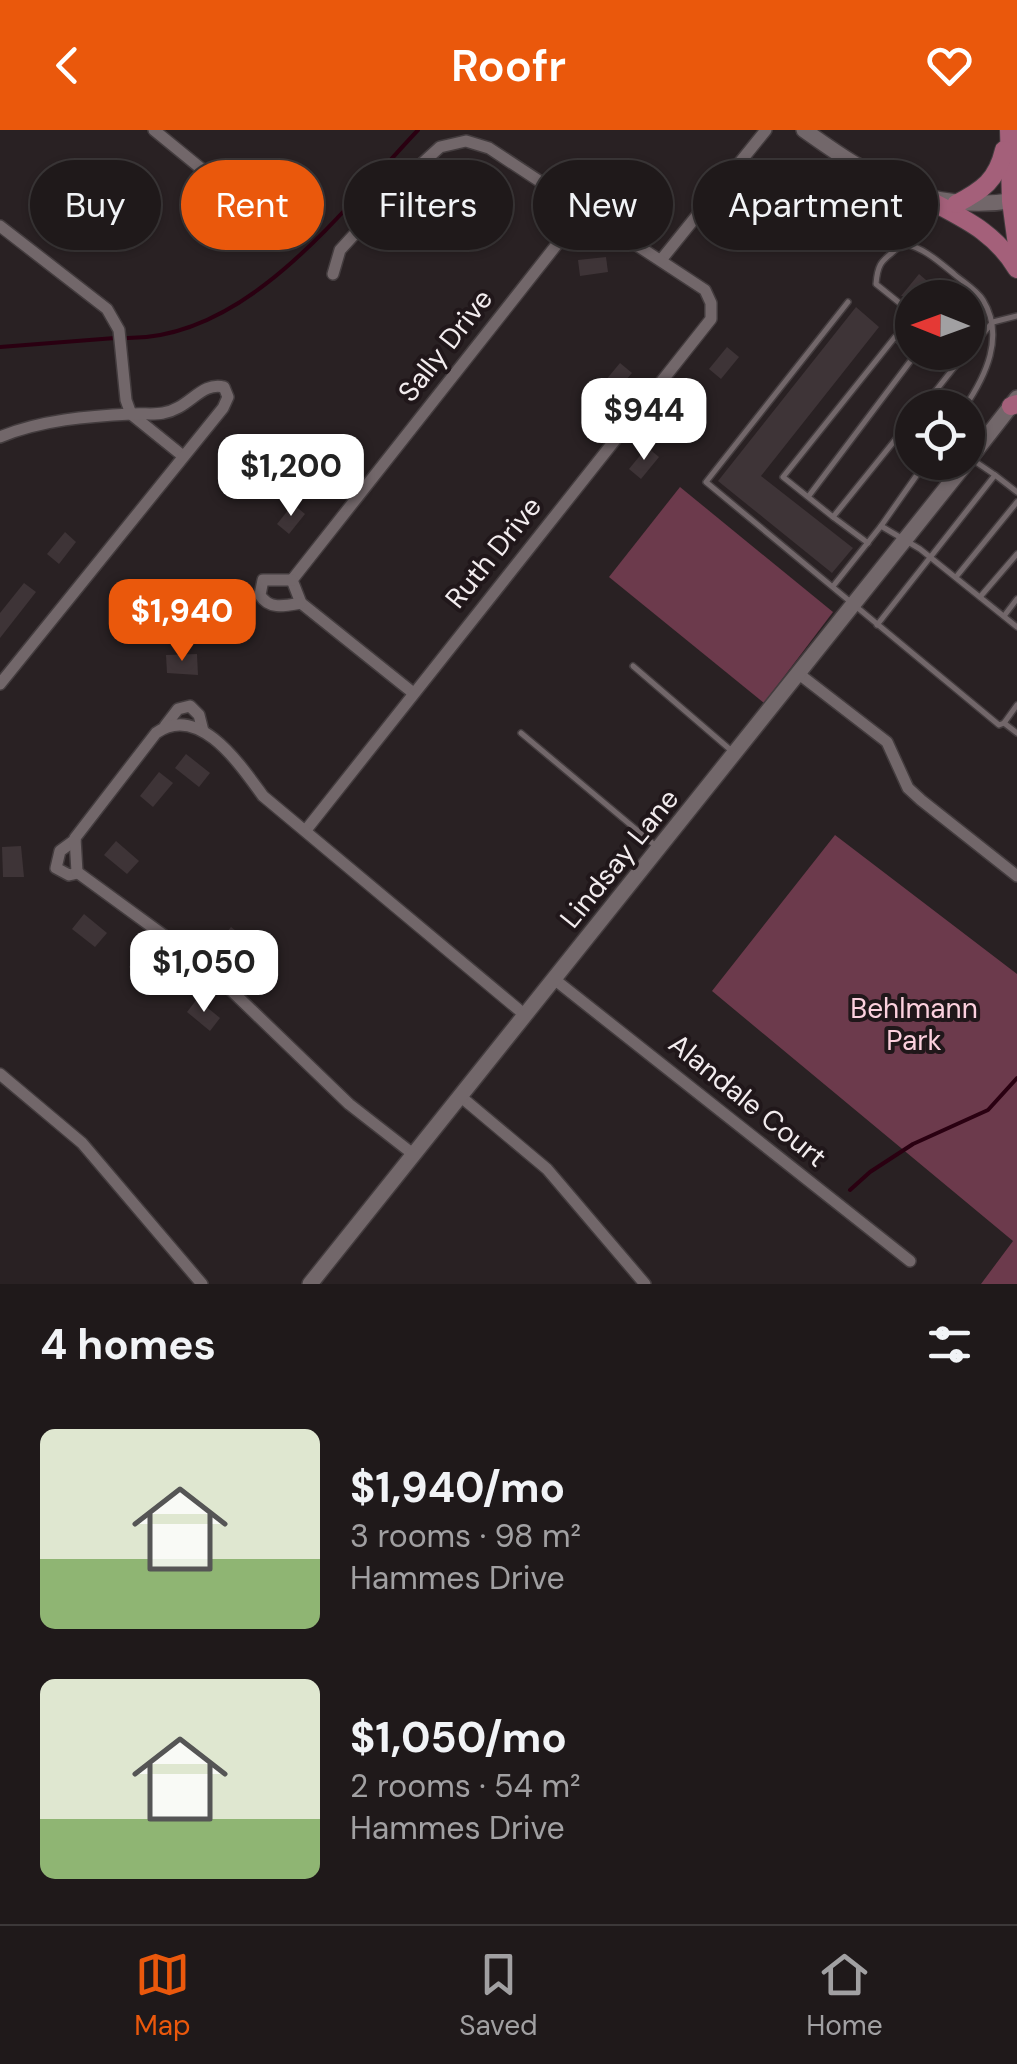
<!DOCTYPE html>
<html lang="en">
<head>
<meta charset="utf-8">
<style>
  :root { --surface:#1f191a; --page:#2c2627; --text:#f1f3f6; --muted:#a1a0a2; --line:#3c3839; --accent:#ea580c }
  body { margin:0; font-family:"DM Sans",sans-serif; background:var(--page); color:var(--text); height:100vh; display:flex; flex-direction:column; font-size:38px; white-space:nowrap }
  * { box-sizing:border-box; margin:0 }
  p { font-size:32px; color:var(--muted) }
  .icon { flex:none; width:55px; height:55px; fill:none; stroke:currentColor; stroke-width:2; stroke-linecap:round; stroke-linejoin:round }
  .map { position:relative; height:1154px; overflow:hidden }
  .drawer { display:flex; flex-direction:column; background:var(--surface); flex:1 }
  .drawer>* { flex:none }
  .hud { position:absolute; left:30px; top:30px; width:958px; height:90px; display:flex; gap:20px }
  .needle { width:65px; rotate:271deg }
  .fabs { position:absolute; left:895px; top:150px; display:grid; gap:20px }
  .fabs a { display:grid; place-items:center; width:90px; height:90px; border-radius:50%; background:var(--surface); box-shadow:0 2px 8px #0004,0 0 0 2px var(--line); font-size:50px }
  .price { position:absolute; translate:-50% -85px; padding:0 22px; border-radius:20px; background:#fff; color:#222; font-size:32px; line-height:65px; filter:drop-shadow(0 2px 5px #0008) }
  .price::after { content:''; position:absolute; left:50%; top:60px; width:30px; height:22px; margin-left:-15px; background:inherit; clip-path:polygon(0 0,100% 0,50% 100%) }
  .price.current { background:var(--accent); color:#fff }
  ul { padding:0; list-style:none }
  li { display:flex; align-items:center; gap:30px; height:250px; padding:0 40px }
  li span { display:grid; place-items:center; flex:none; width:280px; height:200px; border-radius:15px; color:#555 }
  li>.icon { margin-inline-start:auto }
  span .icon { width:120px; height:120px; fill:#fffc; stroke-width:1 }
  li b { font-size:42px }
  h2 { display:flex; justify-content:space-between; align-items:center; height:120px; padding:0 40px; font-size:42px }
  .pill { padding:0 35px; border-radius:45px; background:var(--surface); box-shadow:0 2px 8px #0004,0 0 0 2px var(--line); font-size:35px; line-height:90px }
  .pill.current { background:var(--accent); color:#fff }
  header { display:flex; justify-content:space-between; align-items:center; height:130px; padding:0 40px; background:var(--accent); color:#fff; font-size:45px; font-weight:600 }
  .tab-bar { display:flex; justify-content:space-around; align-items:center; height:140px; border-top:2px solid var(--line); background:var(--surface); font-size:28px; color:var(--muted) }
  .tab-bar a { display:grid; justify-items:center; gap:5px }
  .tab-bar .current { color:var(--accent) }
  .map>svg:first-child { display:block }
  .green { fill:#6c3a4c }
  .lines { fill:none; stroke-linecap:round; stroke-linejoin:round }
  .stream { stroke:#2a0011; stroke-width:4 }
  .building { fill:#3e3437 }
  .lane-casing { stroke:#433c3e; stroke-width:8 }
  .street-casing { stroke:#433c3e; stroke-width:14 }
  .secondary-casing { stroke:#433c3e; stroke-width:18 }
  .primary-casing { stroke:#433c3e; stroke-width:20 }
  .lane { stroke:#72676a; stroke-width:5 }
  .street { stroke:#72676a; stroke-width:11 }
  .secondary { stroke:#72676a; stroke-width:15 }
  .primary { stroke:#a4607a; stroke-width:18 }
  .labels { text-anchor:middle; stroke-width:8; stroke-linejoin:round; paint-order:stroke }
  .street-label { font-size:28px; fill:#f2ecee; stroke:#20171a }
  .park-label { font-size:28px; fill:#fcd0de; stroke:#20171a }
</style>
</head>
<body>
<header><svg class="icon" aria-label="back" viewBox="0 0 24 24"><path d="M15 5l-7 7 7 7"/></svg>Roofr<svg class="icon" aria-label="heart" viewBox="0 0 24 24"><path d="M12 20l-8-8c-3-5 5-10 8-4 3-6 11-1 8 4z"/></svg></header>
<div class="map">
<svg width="1017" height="1154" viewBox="0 0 1017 1154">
  <rect width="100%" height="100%" fill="#292123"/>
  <!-- green -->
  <g class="green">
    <polygon points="680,357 833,482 764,573 609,447"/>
    <polygon points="835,705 1017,844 1017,1154 981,1154 1013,1111 712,861"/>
  </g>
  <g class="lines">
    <!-- stream -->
    <g class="stream">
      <path d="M124,208c123,3 217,-127 294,-208"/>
      <polyline points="0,217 115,208"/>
      <polyline points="850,1060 870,1042 913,1014 988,980 1017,948"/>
    </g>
  </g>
  <!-- building -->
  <g class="building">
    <polygon points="440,59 452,70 430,93 417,81"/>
    <polygon points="606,127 608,142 580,146 578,130"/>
    <polygon points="919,144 947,168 901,166"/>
    <polygon points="856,177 879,197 761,346 853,418 832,443 718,351"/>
    <polygon points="727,217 739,227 721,249 709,239"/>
    <polygon points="620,233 632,243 592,289 581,280"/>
    <polygon points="686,267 698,276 681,298 669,289"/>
    <polygon points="647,317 659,327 641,349 629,339"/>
    <polygon points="293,374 305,384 289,404 277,394"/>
    <polygon points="65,402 76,412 59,434 47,424"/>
    <polygon points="24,453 36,462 0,508 0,483"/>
    <polygon points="197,524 198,545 167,543 166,525"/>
    <polygon points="186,624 210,643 199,657 175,638"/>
    <polygon points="159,642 173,653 153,677 140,666"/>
    <polygon points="116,711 139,731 127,744 104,725"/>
    <polygon points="21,716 24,747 3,747 2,717"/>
    <polygon points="84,784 107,803 95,817 72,799"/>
    <polygon points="231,797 255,816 243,830 220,811"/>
    <polygon points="140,824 167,846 155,860 129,837"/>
    <polygon points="197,869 220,888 210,901 187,882"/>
  </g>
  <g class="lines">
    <!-- lane casing -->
    <g class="lane-casing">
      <g id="lane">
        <path d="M902,113c22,5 35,17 52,31 9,8 23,16 29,26 22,36 3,76 -19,108"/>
        <polyline points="848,172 706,352 999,595 1004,593 1017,575"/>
        <path d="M912,183l-36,-29c2,-27 10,-23 25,-40 9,-11 12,-34 17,-47"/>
        <polyline points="968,221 993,192 1017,186"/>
        <polyline points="922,278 964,225"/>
        <polyline points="973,330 995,345"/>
        <polyline points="808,367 915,225 895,207 783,347 833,387"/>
        <polyline points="881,396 926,332"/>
        <polyline points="868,413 833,387 912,289"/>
        <polyline points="956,447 1017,372"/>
        <polyline points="834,455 881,396 920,419 1017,497"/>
        <polyline points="980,467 1017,424"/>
        <polyline points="1004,486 1017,469"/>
        <polyline points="877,495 995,345 1017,362"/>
        <polyline points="633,536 733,622"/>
        <polyline points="1004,593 1017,603"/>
        <polyline points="521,603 657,717"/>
      </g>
    </g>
    <!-- street casing -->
    <g class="street-casing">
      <g id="street">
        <polyline points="154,0 253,81 283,89"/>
        <polyline points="0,96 107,179 119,200 126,270 131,284 183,326"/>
        <polyline points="661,130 766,0"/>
        <path d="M0,307c40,-17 89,-21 132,-23 10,-1 21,1 31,-1 26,-4 38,-32 61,-26l4,10 -5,11 -223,276"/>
        <polyline points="292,450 584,80"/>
        <polyline points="292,450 301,473 412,562"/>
        <path d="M292,450h-29l-3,15c9,15 25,11 41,8"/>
        <polyline points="799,544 887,612 908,658 921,670 1017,746"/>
        <polyline points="165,596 178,579 190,576 199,585 203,601"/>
        <polyline points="306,700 711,189 711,173 705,160 489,18 466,11 440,17 404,50 340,120 333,144"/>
        <polyline points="75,710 60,721 56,738 69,745 78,743"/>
        <polyline points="554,849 910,1131"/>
        <polyline points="0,944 82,1013 202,1154"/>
        <polyline points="460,966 547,1039 645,1154"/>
        <path d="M413,1024l-64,-50 -142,-137 -130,-95 -2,-34 81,-105c43,-31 85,33 107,63l262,219"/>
      </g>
    </g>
    <!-- secondary casing -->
    <g class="secondary-casing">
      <g id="secondary">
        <path d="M804,0c69,49 125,85 213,70"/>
        <polyline points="968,331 1017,268"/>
        <polyline points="310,1154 967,332"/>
      </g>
    </g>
    <!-- primary casing -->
    <g class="primary-casing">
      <g id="primary">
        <polyline points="1009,0 1011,71 1017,115"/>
        <path d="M925,68c39,21 69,33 92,71"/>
        <path d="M956,74c27,-14 41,-24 48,-54"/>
        <polyline points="1011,276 1017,274"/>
      </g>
    </g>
    <!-- lane -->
    <use href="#lane" class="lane"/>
    <!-- street -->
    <use href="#street" class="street"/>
    <!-- secondary -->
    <use href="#secondary" class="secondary"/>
    <!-- primary -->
    <use href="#primary" class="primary"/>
  </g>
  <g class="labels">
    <!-- street labels -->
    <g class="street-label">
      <text transform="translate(445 215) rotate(-52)" y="10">Sally Drive</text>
      <text transform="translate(493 422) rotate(-51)" y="10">Ruth Drive</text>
      <text transform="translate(619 728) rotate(-51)" y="10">Lindsay Lane</text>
      <text transform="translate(748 970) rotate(39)" y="10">Alandale Court</text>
    </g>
    <!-- park labels -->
    <g class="park-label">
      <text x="914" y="888">Behlmann<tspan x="914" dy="32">Park</tspan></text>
    </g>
  </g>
</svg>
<div class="fabs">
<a><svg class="needle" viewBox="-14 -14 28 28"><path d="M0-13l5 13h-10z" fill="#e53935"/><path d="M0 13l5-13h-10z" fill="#a1a0a2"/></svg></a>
<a><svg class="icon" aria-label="locate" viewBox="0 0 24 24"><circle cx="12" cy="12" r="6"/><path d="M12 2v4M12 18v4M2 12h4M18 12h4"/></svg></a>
</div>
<b class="price" style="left:644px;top:333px">$944</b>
<b class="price" style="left:291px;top:389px">$1,200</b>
<b class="price current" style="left:182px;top:534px">$1,940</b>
<b class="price" style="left:204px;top:885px">$1,050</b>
<div class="hud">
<a class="pill">Buy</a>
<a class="pill current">Rent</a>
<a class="pill">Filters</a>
<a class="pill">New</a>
<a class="pill">Apartment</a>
</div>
</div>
<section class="drawer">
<h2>4 homes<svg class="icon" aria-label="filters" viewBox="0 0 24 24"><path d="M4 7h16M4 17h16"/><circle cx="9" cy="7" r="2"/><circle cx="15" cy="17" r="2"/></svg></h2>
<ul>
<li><span style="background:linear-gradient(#dfe7d0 65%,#8fb573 0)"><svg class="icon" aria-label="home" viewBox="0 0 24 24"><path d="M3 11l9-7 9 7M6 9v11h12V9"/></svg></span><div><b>$1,940/mo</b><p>3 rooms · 98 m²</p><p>Hammes Drive</p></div></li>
<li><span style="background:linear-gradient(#dfe7d0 70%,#8fb573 0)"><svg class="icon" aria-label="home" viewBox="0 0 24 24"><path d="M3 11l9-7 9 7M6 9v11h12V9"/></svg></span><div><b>$1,050/mo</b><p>2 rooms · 54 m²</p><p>Hammes Drive</p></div></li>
</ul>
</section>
<nav class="tab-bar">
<a class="current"><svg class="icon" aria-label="map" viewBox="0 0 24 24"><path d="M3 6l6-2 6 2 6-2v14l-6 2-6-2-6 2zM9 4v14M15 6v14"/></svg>Map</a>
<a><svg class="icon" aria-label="saved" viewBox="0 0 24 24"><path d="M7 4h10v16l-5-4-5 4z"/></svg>Saved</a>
<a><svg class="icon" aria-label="home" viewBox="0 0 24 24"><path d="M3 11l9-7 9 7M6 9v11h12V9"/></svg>Home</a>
</nav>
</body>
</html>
